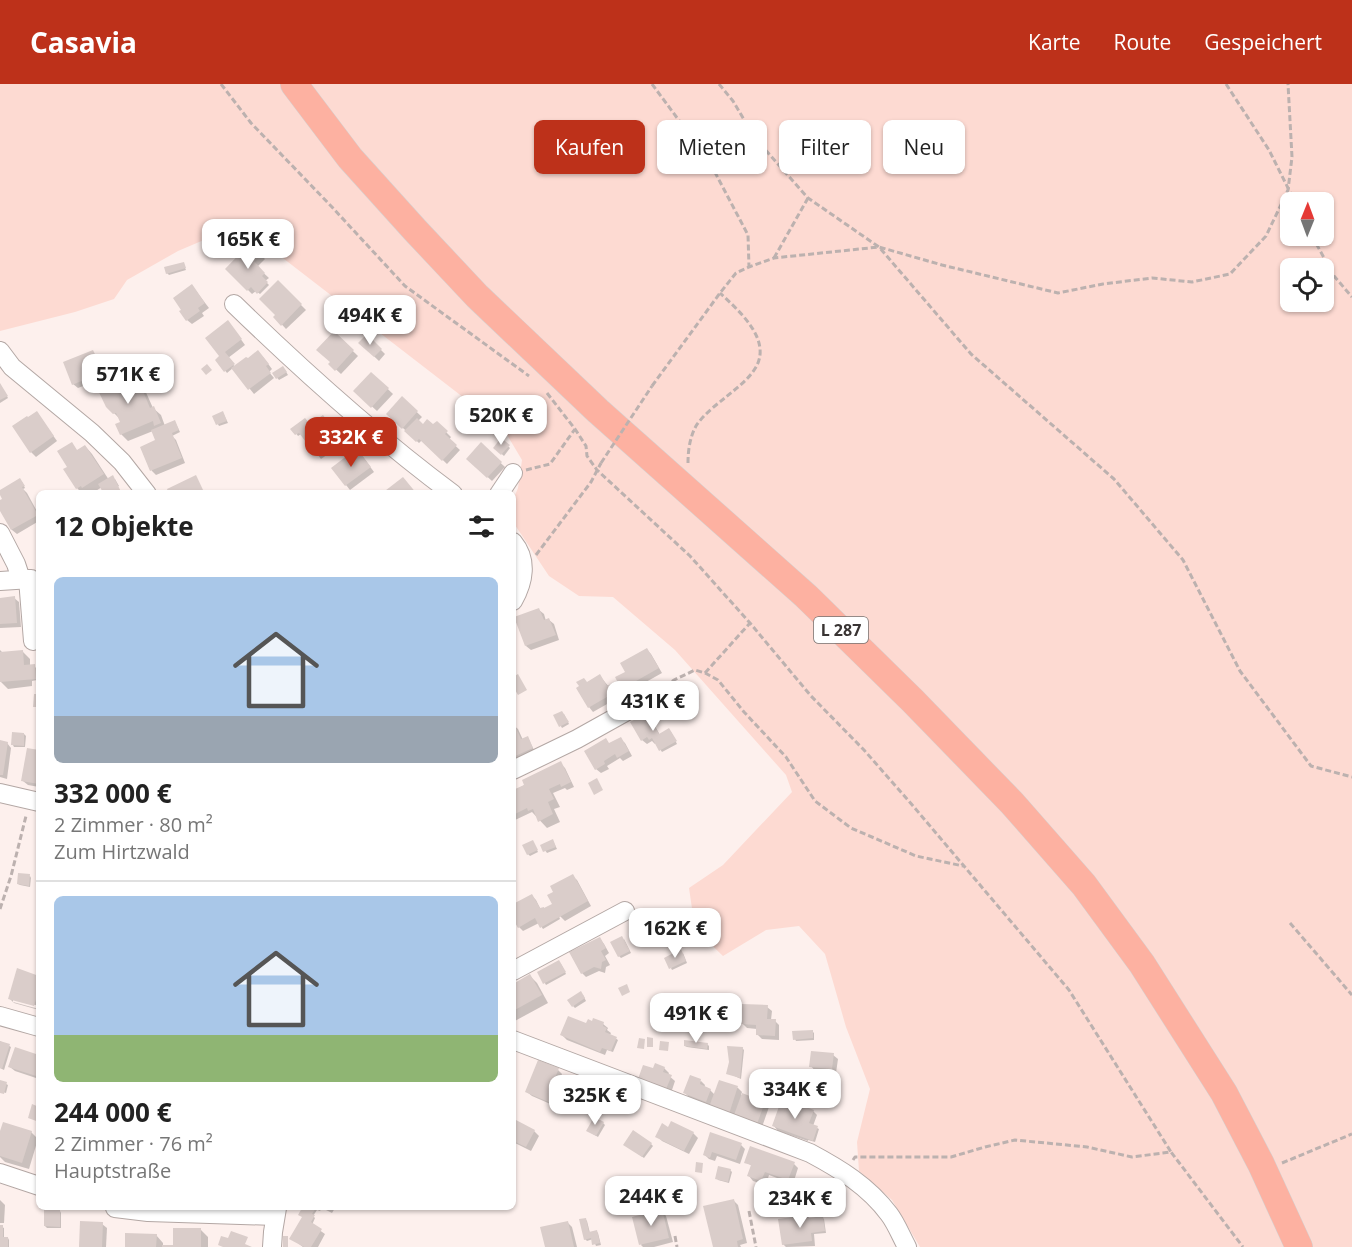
<!DOCTYPE html>
<html lang="de">
<head>
<meta charset="utf-8">
<style>
  :root { --surface:#fff; --page:#f6f6f6; --text:#222; --muted:#767676; --line:#e0e0e0; --accent:#bd311a }
  body { margin:0; font-family:"Open Sans",sans-serif; background:var(--page); color:var(--text); height:100vh; display:flex; flex-direction:column; font-size:22px; white-space:nowrap }
  * { box-sizing:border-box; margin:0 }
  p { font-size:20px; color:var(--muted) }
  .icon { flex:none; width:33px; height:33px; fill:none; stroke:currentColor; stroke-width:2; stroke-linecap:round; stroke-linejoin:round }
  .map { position:relative; flex:1; overflow:hidden }
  .sheet { position:absolute; left:36px; top:406px; width:480px; height:720px; display:flex; flex-direction:column; background:var(--surface); border-radius:9px; box-shadow:0 2px 4px #0004 }
  .sheet>* { flex:none }
  .top-card { position:absolute; left:534px; top:36px; width:570px; height:54px; display:flex; gap:12px }
  .needle { width:39px; rotate:1deg }
  .tools { position:absolute; left:1280px; top:108px; display:grid; gap:12px }
  .tools a { display:grid; place-items:center; width:54px; height:54px; border-radius:9px; background:var(--surface); box-shadow:0 2px 4px #0004; font-size:30px }
  .price { position:absolute; translate:-50% -51px; padding:0 14px; border-radius:12px; background:#fff; color:#222; font-size:20px; line-height:39px; filter:drop-shadow(0 2px 3px #0008) }
  .price::after { content:''; position:absolute; left:50%; top:36px; width:18px; height:14px; margin-left:-9px; background:inherit; clip-path:polygon(0 0,100% 0,50% 100%) }
  .price.on { background:var(--accent); color:#fff }
  ul { padding:0; list-style:none }
  li { display:grid; align-content:center; gap:12px; height:318px; padding:0 18px }
  li+li { border-top:2px solid var(--line) }
  li span { display:grid; place-items:center; height:186px; border-radius:9px; color:#555 }
  li>.icon { margin-inline-start:auto }
  span .icon { width:108px; height:108px; fill:#fffc; stroke-width:1 }
  li b { font-size:26px }
  h2 { display:flex; justify-content:space-between; align-items:center; height:72px; padding:0 18px; font-size:26px }
  .chip { padding:0 21px; border-radius:9px; background:var(--surface); box-shadow:0 2px 4px #0004; font-size:21px; line-height:54px }
  .chip.on { background:var(--accent); color:#fff }
  header { display:flex; align-items:center; gap:36px; box-sizing:border-box; height:84px; padding:0 30px; background:var(--accent); color:#fff }
  header strong { font-size:28px }
  nav { display:flex; gap:33px; margin-inline-start:auto; font-size:21px }
  .map>svg:first-child { display:block }
  .green { fill:#fddad2; fill-rule:evenodd }
  .shadow { fill:#0003 }
  .building { fill:#dacdca }
  .lines { fill:none; stroke-linecap:round; stroke-linejoin:round }
  .minor-casing { stroke:#b3a7a4; stroke-width:20 }
  .highway-casing { stroke:#d3d2d2; stroke-width:28 }
  .path { stroke:#bcb1af; stroke-width:3; stroke-dasharray:6 3; stroke-linecap:butt }
  .minor { stroke:#fff; stroke-width:18 }
  .highway { stroke:#fdb1a1; stroke-width:27 }
  .path-bridge { stroke:#bcb1af; stroke-width:3; stroke-dasharray:6 3; stroke-linecap:butt }
  .labels { text-anchor:middle; stroke-width:6; stroke-linejoin:round; paint-order:stroke }
  .shield { fill:#fff; stroke:#747170; stroke-width:1.5 }
  .shield-label { font-size:16px; font-weight:bold; fill:#393433 }
</style>
</head>
<body>
<header>
<strong>Casavia</strong>
<nav><a>Karte</a><a>Route</a><a>Gespeichert</a></nav>
</header>
<div class="map">
<svg width="1352" height="1163" viewBox="0 0 1352 1163">
  <rect width="100%" height="100%" fill="#fdf0ed"/>
  <!-- green -->
  <path class="green" d="M0,0h1352v1163h-432l-28,-47 -33,-29 -2,-29 13,-53 -24,-62 -21,-73 -26,-28 -33,4 -43,26 -28,-27 -6,-41 34,-23 69,-73 -6,-17 -111,-125 -62,-53 -34,-1 -30,-20 -36,-54v-22l5,-12 4,-28 -19,-32 -250,-193 -28,-4 -47,20 -51,29 -13,19 -39,13 -75,19zM1290,118h33v34h-33zM1290,184h33v34h-33z"/>
  <!-- shadow -->
  <g class="shadow">
    <polygon points="250,161 265,175 257,183 269,194 265,197 269,201 260,210 256,207 252,210 227,185"/>
    <polygon points="183,179 186,186 169,191 167,189"/>
    <polygon points="278,198 306,226 286,245 275,233"/>
    <polygon points="196,207 209,224 202,229 204,232 192,240 187,236"/>
    <polygon points="232,243 245,261 228,274 235,283 263,273 272,285 269,288 274,294 254,310 233,284 227,289 217,276 221,273"/>
    <polygon points="334,249 358,272 341,290 330,280"/>
    <polygon points="367,252 385,270 379,277 360,259"/>
    <polygon points="92,268 97,272 106,293 78,304 73,300"/>
    <polygon points="285,286 288,291 279,296 274,290"/>
    <polygon points="372,290 393,310 377,327 355,307"/>
    <polygon points="137,296 144,304 153,324 161,331 165,342 176,340 180,348 172,352 176,356 185,379 156,391 152,387 142,364 157,357 153,347 128,357 121,350 122,339 120,335 107,322 115,306"/>
    <polygon points="0,300 8,314 0,319"/>
    <polygon points="402,314 422,333 418,337 423,342 433,343 437,339 451,353 449,356 460,366 447,380 422,356 419,359 388,330"/>
    <polygon points="37,329 57,357 36,373 31,368"/>
    <polygon points="224,331 228,339 219,342 214,333"/>
    <polygon points="323,333 344,359 321,375 301,350 298,352 293,345 310,342"/>
    <polygon points="501,356 510,364 504,372 495,364"/>
    <polygon points="481,361 505,383 492,397 468,375"/>
    <polygon points="85,362 92,370 109,396 115,395 119,402 117,403 123,410 105,410 102,403 91,410 83,410 77,404 77,367"/>
    <polygon points="363,373 374,388 350,406 346,401 350,375"/>
    <polygon points="22,398 25,404 23,405 27,409 39,431 39,437 17,450 12,446 0,424 0,418 4,415 0,408"/>
    <polygon points="14,514 19,518 21,543 0,544 0,515"/>
    <polygon points="539,526 544,530 546,537 549,536 554,540 559,556 531,566 526,562"/>
    <polygon points="0,566 3,569 22,567 30,575 30,582 34,582 36,584 37,596 32,597 32,602 8,605 0,597"/>
    <polygon points="647,566 651,570 662,589 637,603 635,601 623,607 626,612 618,617 616,615 593,628 589,623 588,599 600,592 609,603 619,597"/>
    <polygon points="564,630 569,640 562,644 555,632"/>
    <polygon points="646,631 651,635 660,651 671,648 677,660 662,668 656,659 655,660 652,657 647,660 642,656"/>
    <polygon points="513,641 518,645 523,656 529,656 534,666 513,680"/>
    <polygon points="24,650 26,652 25,663 14,663 13,661"/>
    <polygon points="620,655 625,659 632,672 623,677 620,674 607,682 609,685 601,689 596,685 610,660"/>
    <polygon points="0,658 7,659 11,664 7,695 0,693"/>
    <polygon points="39,668 39,703 28,701 23,697"/>
    <polygon points="560,679 565,684 574,703 567,706 565,704 553,709 560,723 554,725 560,738 547,744 532,728 513,737 513,708"/>
    <polygon points="553,757 557,765 547,769 542,762"/>
    <polygon points="534,760 538,768 530,772 528,770"/>
    <polygon points="30,792 31,794 30,803 20,801 18,800"/>
    <polygon points="572,792 577,796 591,822 565,837 558,830 560,835 543,845 539,839 523,847 519,843 513,832 513,822 532,812 536,816 541,826 552,822 555,808"/>
    <polygon points="600,855 604,860 609,869 605,872 610,881 606,883 605,889 599,887 586,893 582,889"/>
    <polygon points="624,855 631,869 621,874 619,872"/>
    <polygon points="683,869 687,879 672,886 671,884"/>
    <polygon points="561,880 566,890 546,901 539,889"/>
    <polygon points="530,892 537,899 548,919 513,938 513,902"/>
    <polygon points="39,893 39,922 13,915 13,918 9,914"/>
    <polygon points="583,911 586,917 575,924 573,922"/>
    <polygon points="13,918 39,925 39,926 14,919"/>
    <polygon points="767,923 772,927 771,936 775,937 779,941 779,956 762,955 757,950 757,945 747,944 743,940"/>
    <polygon points="705,939 707,940 707,948 694,948 692,946"/>
    <polygon points="603,940 608,944 607,946 611,949 610,951 618,956 613,968 607,966 605,971 567,956 562,951 587,941"/>
    <polygon points="812,947 814,949 814,956 796,957 795,955"/>
    <polygon points="0,957 11,963 4,986 0,984"/>
    <polygon points="707,960 709,962 709,966 687,963 685,962"/>
    <polygon points="742,964 744,966 741,995 728,989"/>
    <polygon points="833,971 838,975 836,989 815,987 811,982"/>
    <polygon points="39,972 39,995 15,987 10,983"/>
    <polygon points="664,984 669,989 668,991 675,997 671,1009 644,999"/>
    <polygon points="558,986 562,990 559,997 564,1002 555,1022 532,1012 527,1008"/>
    <polygon points="0,997 8,1001 6,1009 0,1007"/>
    <polygon points="701,997 705,1001 704,1004 710,1006 715,1011 720,997 738,1004 742,1008 741,1011 765,1019 769,1023 762,1043 740,1036 734,1030 733,1033 711,1022 689,1013 684,1008"/>
    <polygon points="570,1010 604,1013 611,1022 607,1030 603,1029 603,1030 579,1019 574,1014 575,1013"/>
    <polygon points="813,1027 817,1031 813,1042 819,1045 815,1058 808,1056 808,1057 778,1047 774,1042"/>
    <polygon points="603,1039 605,1041 598,1053 590,1048"/>
    <polygon points="513,1045 534,1047 539,1052 531,1067 513,1058"/>
    <polygon points="31,1048 38,1055 29,1085 5,1078 0,1073 0,1052"/>
    <polygon points="693,1049 698,1054 689,1070 662,1057 657,1052"/>
    <polygon points="711,1050 741,1061 745,1065 740,1080 717,1072 715,1077 709,1075 704,1070"/>
    <polygon points="651,1060 653,1062 644,1074 627,1062"/>
    <polygon points="746,1078 794,1080 798,1084 793,1100 769,1091 766,1101 753,1097 749,1092 752,1082"/>
    <polygon points="730,1086 732,1088 729,1099 718,1096 717,1094"/>
    <polygon points="0,1116 5,1121 4,1139 0,1139"/>
    <polygon points="734,1117 738,1121 747,1159 740,1161 741,1163 714,1163"/>
    <polygon points="303,1124 335,1124 332,1129 322,1124 320,1127 317,1126 313,1132 315,1134 312,1141 325,1150 318,1163 303,1163 291,1154 303,1133"/>
    <polygon points="60,1127 61,1129 61,1144 47,1144 45,1142"/>
    <polygon points="662,1127 666,1132 673,1158 654,1163 643,1163 641,1161"/>
    <polygon points="822,1134 824,1135 826,1149 814,1150 815,1162 786,1163 783,1160 810,1135"/>
    <polygon points="585,1135 587,1137 590,1149 596,1147 598,1149 601,1161 596,1162 593,1155 587,1157 585,1155"/>
    <polygon points="567,1138 572,1143 577,1163 546,1163"/>
    <polygon points="102,1140 107,1144 106,1163 80,1163"/>
    <polygon points="0,1142 4,1144 4,1154 8,1154 9,1156 9,1163 0,1163"/>
    <polygon points="201,1146 208,1153 208,1163 127,1163 156,1151 163,1159 163,1162 174,1162"/>
  </g>
  <!-- building -->
  <g class="building">
    <polygon points="250,159 261,170 254,177 265,189 262,192 268,198 257,210 251,203 247,207 225,185"/>
    <polygon points="184,178 186,184 166,190 164,183"/>
    <polygon points="278,196 302,220 281,242 273,233 275,231 259,215"/>
    <polygon points="192,200 205,219 198,224 200,227 186,237 179,227 181,226 173,214"/>
    <polygon points="228,236 242,255 225,268 235,280 224,288 215,276 219,272 205,254"/>
    <polygon points="334,247 354,266 335,287 328,280 330,278 316,266"/>
    <polygon points="367,250 382,265 374,273 358,259"/>
    <polygon points="93,266 103,288 72,301 63,278"/>
    <polygon points="258,266 269,280 266,282 271,289 248,306 231,284 246,273 248,274"/>
    <polygon points="207,280 212,286 206,291 201,285"/>
    <polygon points="283,282 287,288 276,295 272,289"/>
    <polygon points="371,288 389,304 371,324 353,307"/>
    <polygon points="110,294 114,304 138,295 150,324 154,322 161,339 154,342 153,337 120,351 115,340 120,338 116,329 113,330 106,323 95,300"/>
    <polygon points="0,299 8,312 0,316"/>
    <polygon points="402,312 418,327 402,345 386,330"/>
    <polygon points="37,327 54,352 30,369 12,342 27,332 28,333"/>
    <polygon points="223,327 227,337 216,341 212,332"/>
    <polygon points="323,331 340,354 316,371 299,349 295,351 290,345 305,334 310,340"/>
    <polygon points="417,334 423,340 427,335 433,340 437,337 448,347 445,350 457,361 442,377 419,355 416,358 404,347"/>
    <polygon points="175,336 179,346 172,349 182,374 150,387 140,363 155,356 151,346"/>
    <polygon points="501,354 510,361 501,371 493,364"/>
    <polygon points="72,358 77,366 85,361 104,390 82,404 81,402 76,405 63,385 67,383 57,367"/>
    <polygon points="481,358 502,378 487,394 466,375"/>
    <polygon points="358,366 371,383 345,402 331,384 348,371 350,373"/>
    <polygon points="113,391 122,410 104,410 98,400"/>
    <polygon points="196,391 204,408 201,410 169,410 167,405"/>
    <polygon points="403,393 417,410 381,410"/>
    <polygon points="20,394 25,402 22,403 38,431 11,446 0,427 0,416 2,415 0,411 0,406"/>
    <polygon points="15,512 17,539 0,540 0,514"/>
    <polygon points="539,524 544,536 549,534 556,551 525,562 514,533"/>
    <polygon points="647,564 659,584 622,605 625,610 615,616 612,610 588,624 576,604 579,602 576,598 584,594 587,598 600,590 607,602 617,597 615,593 625,588 620,579"/>
    <polygon points="23,566 24,581 35,580 36,595 0,598 0,568"/>
    <polygon points="518,590 527,606 518,611 513,602 513,593"/>
    <polygon points="34,610 39,610 39,623 33,623"/>
    <polygon points="562,627 569,638 559,643 553,631"/>
    <polygon points="647,629 659,650 669,644 677,657 659,667 652,654 649,656 647,653 641,657 630,638"/>
    <polygon points="513,637 521,655 528,652 533,664 513,673"/>
    <polygon points="12,648 24,649 24,662 11,661"/>
    <polygon points="621,653 629,667 617,674 615,670 604,677 605,680 595,686 584,667 606,654 609,659"/>
    <polygon points="0,656 8,658 3,691 0,691"/>
    <polygon points="27,664 39,666 39,700 21,697"/>
    <polygon points="561,677 571,698 561,703 560,700 549,705 554,715 548,718 553,730 538,738 533,725 528,727 527,724 513,731 513,706 524,701 522,696"/>
    <polygon points="597,694 603,706 594,711 588,699"/>
    <polygon points="553,755 556,763 543,768 540,761"/>
    <polygon points="533,756 538,766 527,771 522,761"/>
    <rect x="37" y="760" width="2" height="18"/>
    <polygon points="18,789 30,790 29,802 17,800"/>
    <polygon points="573,790 588,817 540,844 535,834 518,844 513,835 513,820 532,810 540,824 544,823 544,824 552,820 547,811 553,808 550,802"/>
    <polygon points="622,852 630,867 618,873 610,858"/>
    <polygon points="600,853 606,864 601,867 606,876 602,878 601,885 594,883 581,890 569,868"/>
    <polygon points="681,865 686,877 669,885 664,874"/>
    <polygon points="559,876 566,888 543,900 537,888"/>
    <polygon points="17,884 39,892 39,906 34,922 8,915"/>
    <polygon points="530,890 542,911 513,927 513,900"/>
    <polygon points="627,900 630,908 622,912 618,904"/>
    <polygon points="581,907 585,914 572,923 567,916"/>
    <polygon points="742,920 768,921 767,935 776,935 775,952 756,951 756,941 741,940"/>
    <polygon points="568,932 586,939 588,935 592,937 593,934 604,938 603,942 607,944 605,948 617,953 611,967 602,964 600,968 560,951"/>
    <polygon points="691,937 706,937 706,947 690,947"/>
    <polygon points="813,946 813,954 793,956 792,947"/>
    <polygon points="647,953 653,954 653,963 647,963"/>
    <polygon points="639,954 645,955 644,965 637,964"/>
    <polygon points="684,956 708,959 707,965 684,962"/>
    <polygon points="0,957 10,960 2,985 0,984"/>
    <polygon points="660,957 669,958 668,967 659,966"/>
    <polygon points="727,962 743,963 740,994 726,990 729,978"/>
    <polygon points="15,963 39,971 39,991 37,990 36,992 8,983"/>
    <polygon points="811,967 834,969 832,985 809,983"/>
    <polygon points="538,976 559,984 555,994 560,996 551,1019 525,1008"/>
    <polygon points="655,979 665,983 663,988 672,991 666,1005 638,995 643,981 653,984"/>
    <polygon points="690,991 701,995 700,1000 711,1005 706,1018 683,1009"/>
    <polygon points="0,996 7,998 4,1010 0,1009"/>
    <polygon points="719,996 738,1002 729,1030 709,1023"/>
    <polygon points="574,998 605,1012 603,1016 610,1019 605,1030 572,1015 573,1012 569,1010"/>
    <polygon points="742,1009 765,1018 757,1040 734,1031"/>
    <polygon points="782,1014 814,1026 809,1039 818,1042 813,1057 772,1042"/>
    <polygon points="32,1020 39,1023 39,1038 28,1034"/>
    <polygon points="594,1033 604,1038 596,1052 586,1047"/>
    <polygon points="516,1036 535,1046 526,1063 513,1057 513,1042"/>
    <polygon points="671,1037 694,1048 684,1067 655,1053 662,1039 668,1043"/>
    <polygon points="3,1038 32,1047 22,1079 0,1072 0,1047"/>
    <polygon points="633,1046 652,1059 642,1073 623,1061"/>
    <polygon points="710,1048 742,1059 736,1076 712,1068 710,1074 703,1071"/>
    <polygon points="750,1062 795,1078 788,1096 765,1088 761,1097 747,1092 751,1081 744,1079"/>
    <polygon points="696,1078 703,1079 702,1089 695,1088"/>
    <polygon points="718,1082 731,1085 728,1098 715,1095"/>
    <polygon points="734,1115 743,1155 737,1157 738,1163 713,1163 703,1122"/>
    <polygon points="302,1124 316,1124 312,1130 315,1131 311,1138 322,1145 311,1163 304,1163 289,1155 302,1133 298,1131"/>
    <polygon points="44,1125 60,1126 60,1143 44,1142"/>
    <polygon points="662,1125 669,1154 639,1161 632,1133"/>
    <polygon points="808,1131 809,1134 823,1132 825,1147 811,1149 812,1157 782,1161 778,1135"/>
    <polygon points="586,1134 589,1148 597,1146 600,1159 592,1161 591,1154 584,1156 579,1135"/>
    <polygon points="80,1137 103,1138 102,1163 79,1163"/>
    <polygon points="568,1137 574,1163 545,1163 540,1143"/>
    <polygon points="0,1141 3,1141 3,1153 8,1153 8,1163 0,1163"/>
    <polygon points="173,1144 201,1144 201,1163 162,1163 162,1161 173,1161"/>
    <polygon points="231,1147 248,1153 245,1160 252,1163 223,1163 218,1161 221,1152 228,1154"/>
    <polygon points="125,1149 157,1150 156,1163 125,1163"/>
    <rect x="283" y="1152" width="5" height="11"/>
  </g>
  <g class="lines">
    <!-- minor casing -->
    <g class="minor-casing">
      <g id="minor">
        <path d="M234,220c69,67 141,132 219,190"/>
        <polyline points="0,267 12,283 92,349 122,378 147,410"/>
        <polyline points="499,410 513,389"/>
        <polyline points="0,449 16,480 21,495"/>
        <path d="M513,458c15,18 11,40 0,59"/>
        <polyline points="28,495 33,557"/>
        <polyline points="0,497 31,495"/>
        <polyline points="513,686 577,655 638,621"/>
        <polyline points="0,709 39,718"/>
        <polyline points="513,887 625,827"/>
        <polyline points="0,932 39,943"/>
        <path d="M513,956l297,113c30,16 58,33 79,61 7,9 12,22 18,33"/>
        <polyline points="0,1089 39,1102"/>
        <polyline points="115,1124 148,1128 275,1132"/>
        <polyline points="272,1163 273,1148 277,1124"/>
      </g>
    </g>
    <!-- highway casing -->
    <g class="highway-casing">
      <polyline id="highway" points="294,0 350,74 415,146 477,212 598,327 806,512 913,617 1012,719 1084,801 1142,880 1224,1009 1261,1080 1299,1163"/>
    </g>
    <!-- path -->
    <g class="path">
      <polyline points="221,0 251,39 331,122 405,202 529,292"/>
      <polyline points="652,0 709,77 748,151 749,183"/>
      <polyline points="719,0 733,17 755,54 808,114 879,163 971,270 1114,395 1183,476 1240,587 1311,682 1352,693"/>
      <polyline points="1226,0 1269,66 1295,118"/>
      <polyline points="1312,152 1334,192 1352,213"/>
      <polyline points="774,174 808,114"/>
      <polyline points="652,302 720,209 736,189 749,183 774,174 879,163 942,181 1058,209 1103,200 1152,194 1192,198 1230,190 1266,152 1288,106 1292,73 1288,0"/>
      <polyline points="547,309 575,345 586,362 587,372 597,386 690,472 750,539 811,612 864,666 908,716 1069,906 1171,1068"/>
      <path d="M688,379c0,-13 2,-26 8,-37 7,-11 20,-21 30,-29 11,-9 23,-18 30,-30 16,-28 -18,-57 -36,-74"/>
      <polyline points="526,386 550,380 575,345"/>
      <polyline points="536,471 591,398 601,379"/>
      <polyline points="705,589 750,539"/>
      <polyline points="650,613 674,596 695,586 705,589 718,596 744,628 786,673 815,717 851,744 916,772 963,782"/>
      <polyline points="0,825 11,792 26,732"/>
      <polyline points="1290,839 1352,911"/>
      <polyline points="853,1076 855,1073 951,1073 985,1063 1015,1056 1087,1063 1132,1073 1171,1068 1243,1163"/>
      <polyline points="1282,1079 1352,1050"/>
      <polyline points="749,1127 756,1163"/>
      <polyline points="675,1152 677,1163"/>
    </g>
    <!-- minor -->
    <use href="#minor" class="minor"/>
    <!-- highway -->
    <use href="#highway" class="highway"/>
    <!-- path-bridge -->
    <polyline class="path-bridge" points="601,379 652,302"/>
  </g>
  <g class="labels">
    <!-- shield labels -->
    <rect class="shield" x="814" y="533" width="54" height="26" rx="4.5"/>
    <g class="shield-label">
      <text x="841" y="552">L 287</text>
    </g>
  </g>
</svg>
<div class="tools">
<a><svg class="needle" viewBox="-14 -14 28 28"><path d="M0-13l5 13h-10z" fill="#e53935"/><path d="M0 13l5-13h-10z" fill="#767676"/></svg></a>
<a><svg class="icon" aria-label="locate" viewBox="0 0 24 24"><circle cx="12" cy="12" r="6"/><path d="M12 2v4M12 18v4M2 12h4M18 12h4"/></svg></a>
</div>
<b class="price" style="left:248px;top:186px">165K €</b>
<b class="price" style="left:370px;top:262px">494K €</b>
<b class="price" style="left:128px;top:321px">571K €</b>
<b class="price" style="left:501px;top:362px">520K €</b>
<b class="price on" style="left:351px;top:384px">332K €</b>
<b class="price" style="left:653px;top:648px">431K €</b>
<b class="price" style="left:675px;top:875px">162K €</b>
<b class="price" style="left:696px;top:960px">491K €</b>
<b class="price" style="left:795px;top:1036px">334K €</b>
<b class="price" style="left:595px;top:1042px">325K €</b>
<b class="price" style="left:651px;top:1143px">244K €</b>
<b class="price" style="left:800px;top:1145px">234K €</b>
<div class="top-card">
<a class="chip on">Kaufen</a>
<a class="chip">Mieten</a>
<a class="chip">Filter</a>
<a class="chip">Neu</a>
</div>
<section class="sheet">
<h2>12 Objekte<svg class="icon" aria-label="filters" viewBox="0 0 24 24"><path d="M4 7h16M4 17h16"/><circle cx="9" cy="7" r="2"/><circle cx="15" cy="17" r="2"/></svg></h2>
<ul>
<li><span style="background:linear-gradient(#a9c7e8 75%,#9aa5b1 0)"><svg class="icon" aria-label="home" viewBox="0 0 24 24"><path d="M3 11l9-7 9 7M6 9v11h12V9"/></svg></span><div><b>332 000 €</b><p>2 Zimmer · 80 m²</p><p>Zum Hirtzwald</p></div></li>
<li><span style="background:linear-gradient(#a9c7e8 75%,#8fb573 0)"><svg class="icon" aria-label="home" viewBox="0 0 24 24"><path d="M3 11l9-7 9 7M6 9v11h12V9"/></svg></span><div><b>244 000 €</b><p>2 Zimmer · 76 m²</p><p>Hauptstraße</p></div></li>
</ul>
</section>
</div>
</body>
</html>
